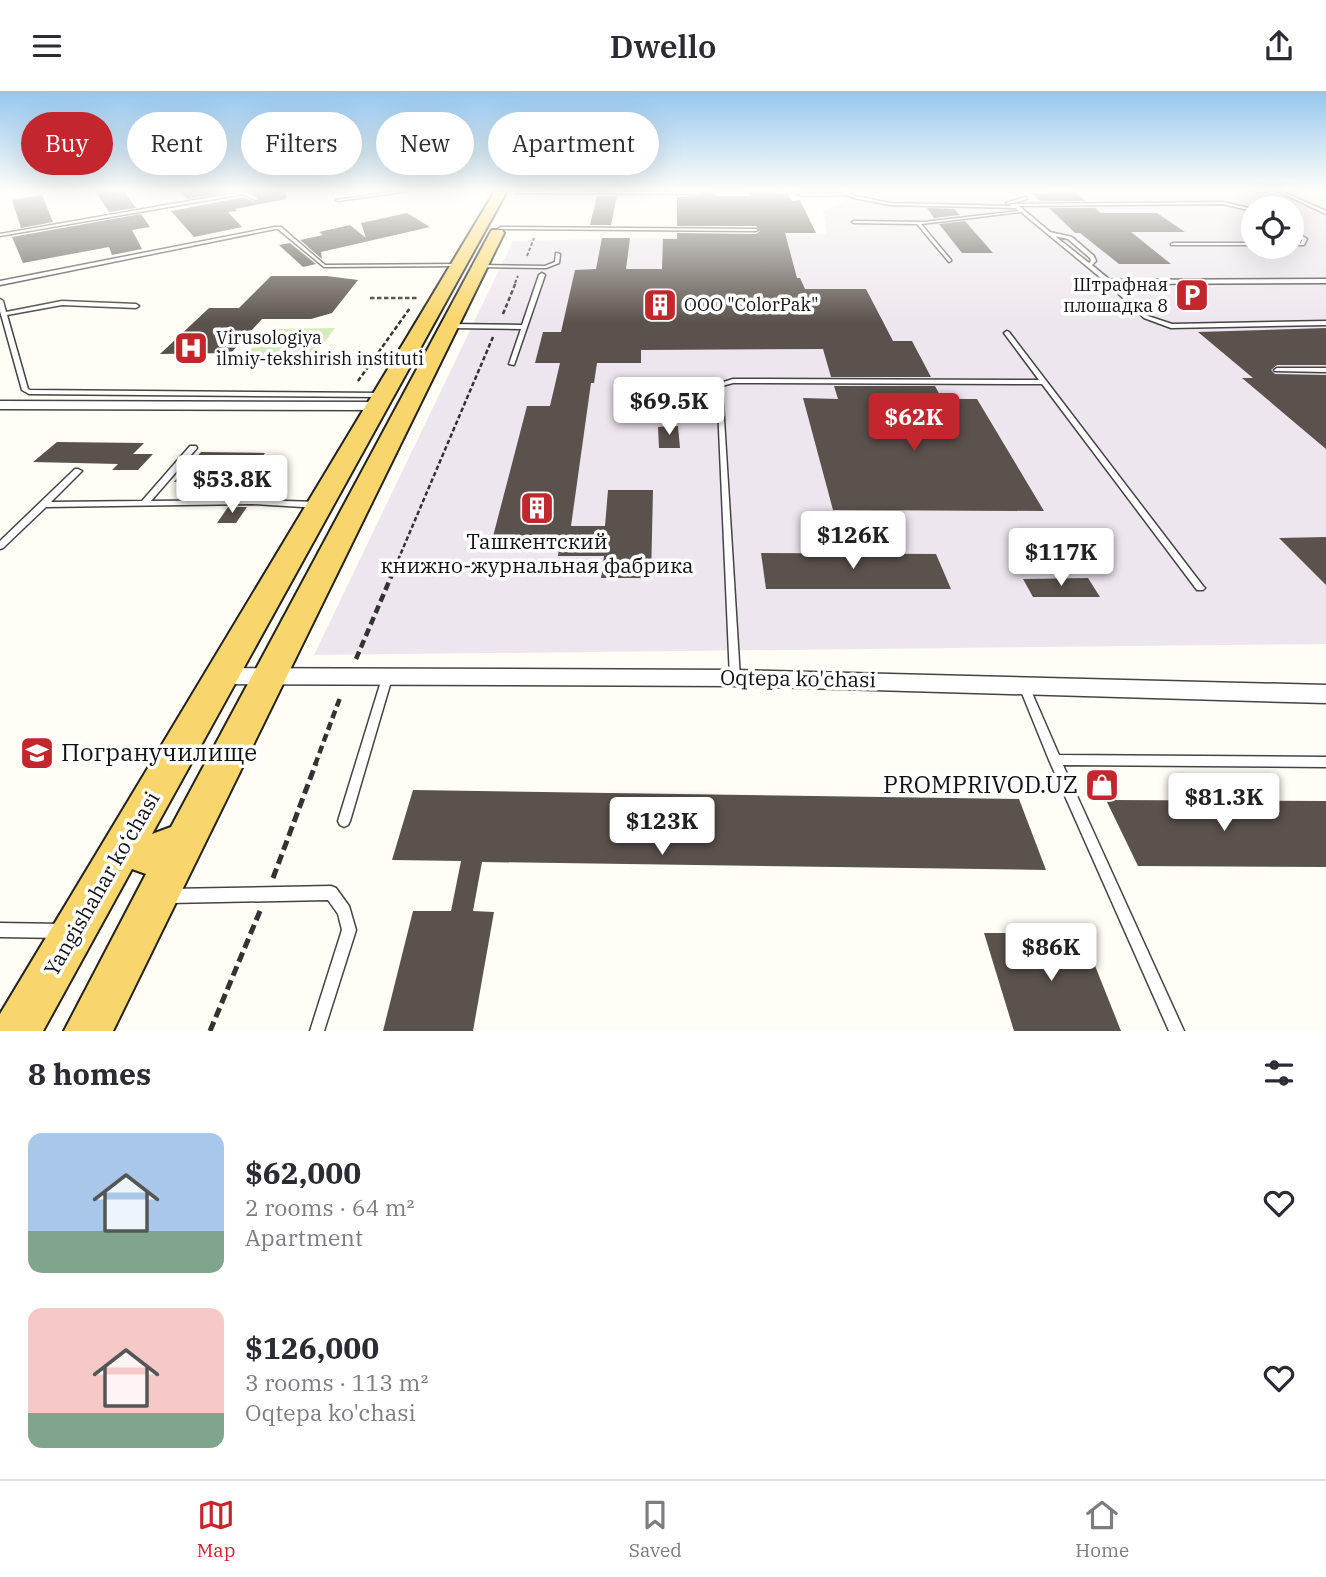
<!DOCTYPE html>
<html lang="en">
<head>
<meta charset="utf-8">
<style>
  :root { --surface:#fff; --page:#f7f7f7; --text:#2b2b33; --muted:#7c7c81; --line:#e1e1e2; --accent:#c4262e }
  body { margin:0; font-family:"IBM Plex Serif",serif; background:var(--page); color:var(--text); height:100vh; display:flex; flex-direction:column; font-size:26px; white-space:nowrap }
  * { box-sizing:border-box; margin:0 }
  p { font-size:23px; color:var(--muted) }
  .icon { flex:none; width:38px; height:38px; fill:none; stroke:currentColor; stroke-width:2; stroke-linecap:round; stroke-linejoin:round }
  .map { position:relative; height:940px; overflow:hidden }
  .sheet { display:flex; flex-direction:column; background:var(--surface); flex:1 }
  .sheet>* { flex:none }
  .guide { position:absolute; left:21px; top:21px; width:700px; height:63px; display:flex; gap:14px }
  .buttons { position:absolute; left:1241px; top:105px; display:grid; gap:14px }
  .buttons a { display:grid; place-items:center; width:63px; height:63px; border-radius:50%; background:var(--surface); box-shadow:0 7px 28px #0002; font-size:35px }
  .price { position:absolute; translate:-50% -60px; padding:0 16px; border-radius:7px; background:#fff; color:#222; font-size:23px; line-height:46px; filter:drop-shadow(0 2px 4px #0008) }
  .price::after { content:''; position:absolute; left:50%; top:42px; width:21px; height:16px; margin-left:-10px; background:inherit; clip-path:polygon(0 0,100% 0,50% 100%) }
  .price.active { background:var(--accent); color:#fff }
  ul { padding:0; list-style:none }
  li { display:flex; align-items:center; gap:21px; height:175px; padding:0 28px }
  li span { display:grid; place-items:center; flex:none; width:196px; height:140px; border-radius:14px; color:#555 }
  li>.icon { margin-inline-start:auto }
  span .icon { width:84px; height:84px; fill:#fffc; stroke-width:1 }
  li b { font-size:30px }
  h2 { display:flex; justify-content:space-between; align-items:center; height:84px; padding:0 28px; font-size:30px }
  .pill { padding:0 24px; border-radius:32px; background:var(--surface); box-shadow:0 7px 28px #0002; font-size:24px; line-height:63px }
  .pill.active { background:var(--accent); color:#fff }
  header { display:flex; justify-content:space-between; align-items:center; height:91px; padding:0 28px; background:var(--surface); font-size:32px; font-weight:600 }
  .menu { display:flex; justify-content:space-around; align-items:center; height:98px; border-top:2px solid var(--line); background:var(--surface); font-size:19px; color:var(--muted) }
  .menu a { display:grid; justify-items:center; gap:4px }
  .menu .active { color:var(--accent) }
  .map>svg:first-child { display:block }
  .industrial { fill:#eee6ef; fill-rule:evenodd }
  .green { fill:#d5ebbd }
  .building { fill:#5a524d }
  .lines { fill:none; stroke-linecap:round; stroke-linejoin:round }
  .lane-casing { stroke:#444; stroke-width:3 }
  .street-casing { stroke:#444; stroke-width:3 }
  .primary-casing { stroke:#222; stroke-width:4 }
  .path-far3 { stroke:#333; stroke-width:2; stroke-dasharray:3.5 2; stroke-linecap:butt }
  .path-far2 { stroke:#333; stroke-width:2.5; stroke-dasharray:4.5 2.5; stroke-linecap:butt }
  .path-far1 { stroke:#333; stroke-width:4.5; stroke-dasharray:8 4.5; stroke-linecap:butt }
  .path { stroke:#333; stroke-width:5; stroke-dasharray:10 5; stroke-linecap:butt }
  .lane { fill:#fff; fill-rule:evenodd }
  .street { fill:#fff; fill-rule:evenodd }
  .primary { fill:#f9d66b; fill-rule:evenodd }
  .labels { text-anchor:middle; stroke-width:7; stroke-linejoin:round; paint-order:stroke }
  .far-poi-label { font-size:18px; fill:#111; stroke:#fff; text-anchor:start }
  .poi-label { font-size:21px; fill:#111; stroke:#fff }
  .street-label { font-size:21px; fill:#111; stroke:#fff }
  .near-poi-label { font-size:24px; fill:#111; stroke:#fff; text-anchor:start }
</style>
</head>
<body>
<header><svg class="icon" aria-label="menu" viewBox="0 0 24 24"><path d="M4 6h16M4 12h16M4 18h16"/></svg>Dwello<svg class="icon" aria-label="share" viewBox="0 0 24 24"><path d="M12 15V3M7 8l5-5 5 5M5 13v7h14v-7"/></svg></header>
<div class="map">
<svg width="1326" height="940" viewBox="0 0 1326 940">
  <rect width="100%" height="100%" fill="#fffdf5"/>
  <!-- industrial -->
  <path class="industrial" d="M854,100h472v453l-1012,11 199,-414 314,-7 -4,-23 34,-15zM1253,117h39v39h-39z"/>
  <!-- green -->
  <polygon class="green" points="335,237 314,265 244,264 273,238"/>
  <!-- building -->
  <g class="building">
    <polygon points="95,100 124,100 136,117 109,121"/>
    <polygon points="180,100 234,100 187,108"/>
    <polygon points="249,100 286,100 287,108 235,118 237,120 228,121 242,136 194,146 171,120 244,106 254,111 260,109"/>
    <polygon points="700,100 715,100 716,105 750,105 748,100 772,100 773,102 787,102 792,110 800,109 816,142 785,142 797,187 800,187 805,198 866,198 893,250 912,250 931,286 831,286 823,258 641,259 641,272 597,272 594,292 591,292 571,435 605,435 608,399 653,399 651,487 601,487 604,465 558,465 559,457 490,457 527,315 550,315 560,272 535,272 543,241 561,241 575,179 596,178 602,147 630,147 626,178 662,178 663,148 677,148 677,142 756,143 760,140 756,135 677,135 677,106 698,105 701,103"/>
    <polygon points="1047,100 1073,100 1086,110 1040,110 1031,102 1050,102"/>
    <polygon points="42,104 53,131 21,137 12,109"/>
    <polygon points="597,105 617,105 611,134 590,134"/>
    <polygon points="927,117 954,118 960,124 934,127"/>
    <polygon points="1049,117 1095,117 1101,122 1157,122 1185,141 1131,141 1171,173 1119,173 1080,142 1075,142"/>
    <polygon points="407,122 430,136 321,161 322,168 300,149 323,144 319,141 350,134 366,147 361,132"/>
    <polygon points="141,123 150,136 132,139 142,158 112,164 109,156 23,172 12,146"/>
    <polygon points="965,130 993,162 962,162 939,133"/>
    <polygon points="290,152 316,173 303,176 279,154"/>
    <polygon points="271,185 327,185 358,189 332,222 311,228 262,228 231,262 160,263 209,217 239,217"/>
    <polygon points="1326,237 1326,274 1277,274 1271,279 1275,283 1326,284 1326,358 1242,287 1253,287 1198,241"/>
    <polygon points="834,295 935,295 942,308 977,308 1044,420 833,419 803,307 838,308"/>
    <polygon points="678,335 680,357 659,357 658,336"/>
    <polygon points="57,351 144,352 133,363 153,363 138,379 112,379 118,373 33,371"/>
    <polygon points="201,361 265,362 244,391 174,391"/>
    <polygon points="228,416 247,416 236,432 217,432"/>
    <polygon points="1326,446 1326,494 1279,447"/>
    <polygon points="761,462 936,463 951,498 766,498"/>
    <polygon points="1088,487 1100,506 1033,506 1023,488"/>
    <polygon points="413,699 1019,708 1046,779 482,771 473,820 494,821 473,940 383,940 413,820 451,820 461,770 392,769"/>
    <polygon points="1106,709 1326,710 1326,776 1138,775"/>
    <polygon points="984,842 1082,842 1121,940 1014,940"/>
  </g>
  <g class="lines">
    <!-- lane casing -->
    <g class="lane-casing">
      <g id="lane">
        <polygon points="240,100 244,100 258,108 255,109 244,103 0,145 0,143 241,101"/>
        <polygon points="401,100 409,100 338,110 336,109"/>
        <polygon points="518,100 697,101 699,102 697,103 517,102"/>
        <path d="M791,100h4l8,3 41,-1 -2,-2h4l9,5 35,7 120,3 2,-2 211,-2 30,7v2l-30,-7 -204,2 31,26 22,5 22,19 2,5 -4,4 18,15 216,-1v4l-212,1 34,32 24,8 154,-3v4l-155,3 -27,-10 -37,-35 -86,-71 -100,12 30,36v1l-2,1 -32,-38 -63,-1 -2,-1 2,-1 70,1 95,-11 -3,-3 -126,-3 -36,-7 -7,-3 -45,1zM1055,145l13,3 22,19 1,3 -2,2z"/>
        <polygon points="1277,100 1281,100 1326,120 1326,123"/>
        <polygon points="1026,106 1027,108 1008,113 1006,112"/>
        <polygon points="275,136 281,136 325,174 458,173 460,174 458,175 324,176 278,138 275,138 0,194 0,190"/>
        <polygon points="500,136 756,138 758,139 756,140 498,138"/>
        <polygon points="1292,138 1307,148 1304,154 1292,154 1292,152 1301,152 1302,149 1292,141"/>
        <polygon points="1173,152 1253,152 1253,154 1171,154 1171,153"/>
        <polygon points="556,162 560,163 559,172 546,177 480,176 478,175 480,174 545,175 555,171"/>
        <polygon points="542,182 545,184 514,274 509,273 521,238 450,237 447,235 450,233 522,234 539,184"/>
        <polygon points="0,208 3,210 6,221 62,210 136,213 139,215 136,217 62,214 7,224 28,298 30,299 382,302 385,304 382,306 29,303 22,299 0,220"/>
        <polygon points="1007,240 1009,241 1203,495 1205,497 1203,499 1197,499 1042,293 733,292 722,295 740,587 739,590 735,591 731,590 730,587 717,293 733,288 1039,289 1004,242"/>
        <polygon points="1277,277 1326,277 1326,281 1275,280 1274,279"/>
        <polygon points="190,355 196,355 197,357 151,410 252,409 318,411 322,414 318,417 252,413 46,416 3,457 0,458 0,450 75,378 78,378 82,380 51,411 142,410"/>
        <polygon points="387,583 391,584 392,587 350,730 348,734 344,736 340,734 338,730 382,587 383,584"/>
        <polygon points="1024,591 1028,592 1029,595 1059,664 1326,666 1326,676 1063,674 1184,940 1169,940 1049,669 1019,595 1020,592"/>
        <polygon points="331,795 336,797 349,815 356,839 324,940 310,940 342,839 338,823 328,809 169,812 164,810 162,805 164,800 169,798"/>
        <polygon points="0,832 62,833 67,835 69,840 67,845 62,847 0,846"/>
      </g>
    </g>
    <!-- street casing -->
    <g class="street-casing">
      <g id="street">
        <polygon points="0,310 377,311 384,315 377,319 0,318"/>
        <polygon points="221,577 735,579 1326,594 1326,612 735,595 221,593 214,591 211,585 214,579"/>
      </g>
    </g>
    <!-- primary casing -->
    <g class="primary-casing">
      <polygon id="primary" points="495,100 507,100 152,743 171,736 490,142 492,139 502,139 504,142 113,940 64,940 146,783 132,778 43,940 0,940 0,923"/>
    </g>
    <!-- path-far3 -->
    <g class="path-far3">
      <polyline points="527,165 534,147"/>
      <polyline points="515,192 518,185"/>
    </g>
    <!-- path-far2 -->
    <g class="path-far2">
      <polyline points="370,207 417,207"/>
      <polyline points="503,223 516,191"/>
      <polyline points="358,290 410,217"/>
      <polyline points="398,469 493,246"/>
    </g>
    <!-- path-far1 -->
    <g class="path-far1">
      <polyline points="356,568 399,467"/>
      <polyline points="315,674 341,604"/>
    </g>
    <!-- path -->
    <g class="path">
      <polyline points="273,787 316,672"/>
      <polyline points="210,940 260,820"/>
    </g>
    <!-- lane -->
    <use href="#lane" class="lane"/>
    <!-- street -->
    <use href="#street" class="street"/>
    <!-- primary -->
    <use href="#primary" class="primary"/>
  </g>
  <!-- sky -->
  <linearGradient id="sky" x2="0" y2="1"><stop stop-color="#95c6ee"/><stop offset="0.43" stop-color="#fffefa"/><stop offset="1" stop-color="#fffefa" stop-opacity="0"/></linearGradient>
  <rect width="1326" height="231" fill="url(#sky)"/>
  <!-- icons -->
  <defs>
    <g id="parking-square" transform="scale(1.75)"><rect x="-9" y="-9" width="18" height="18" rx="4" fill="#c4262e" stroke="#fff"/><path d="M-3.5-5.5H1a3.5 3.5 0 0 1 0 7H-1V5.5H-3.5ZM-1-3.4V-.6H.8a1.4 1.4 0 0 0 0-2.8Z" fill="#fff"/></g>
    <g id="building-square" transform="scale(1.75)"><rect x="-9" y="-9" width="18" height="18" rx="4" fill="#c4262e" stroke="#fff"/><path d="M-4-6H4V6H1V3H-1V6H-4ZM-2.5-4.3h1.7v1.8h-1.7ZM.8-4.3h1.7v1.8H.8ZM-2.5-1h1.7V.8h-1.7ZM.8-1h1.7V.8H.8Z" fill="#fff"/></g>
    <g id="hospital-square" transform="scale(1.75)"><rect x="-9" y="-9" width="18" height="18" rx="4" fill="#c4262e" stroke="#fff"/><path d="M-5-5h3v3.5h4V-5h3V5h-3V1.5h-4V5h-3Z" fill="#fff"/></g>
    <g id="university-square" transform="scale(1.75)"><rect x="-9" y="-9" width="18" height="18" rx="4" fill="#c4262e" stroke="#fff"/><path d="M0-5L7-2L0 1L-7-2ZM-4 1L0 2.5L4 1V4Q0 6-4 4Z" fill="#fff"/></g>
    <g id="shop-square" transform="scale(1.75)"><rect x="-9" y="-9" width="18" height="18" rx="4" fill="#c4262e" stroke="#fff"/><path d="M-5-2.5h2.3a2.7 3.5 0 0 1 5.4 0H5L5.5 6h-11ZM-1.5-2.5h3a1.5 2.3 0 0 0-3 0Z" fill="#fff"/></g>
  </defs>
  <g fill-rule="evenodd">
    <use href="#parking-square" x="1192" y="204"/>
    <use href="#building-square" x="660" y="214"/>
    <use href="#hospital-square" x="191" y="257"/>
    <use href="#building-square" x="537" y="417"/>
    <use href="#university-square" x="37" y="662"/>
    <use href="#shop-square" x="1102" y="694"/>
  </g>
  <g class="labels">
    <!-- far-poi labels -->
    <g class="far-poi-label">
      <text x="1168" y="200" text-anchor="end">Штрафная<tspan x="1168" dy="21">плошадка 8</tspan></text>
      <text x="684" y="220">OOO "ColorPak"</text>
      <text x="216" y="253">Virusologiya<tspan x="216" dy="21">ilmiy-tekshirish instituti</tspan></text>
    </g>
    <!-- poi labels -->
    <g class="poi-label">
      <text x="537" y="458">Ташкентский<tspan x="537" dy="24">книжно-журнальная фабрика</tspan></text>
    </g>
    <!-- street labels -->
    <g class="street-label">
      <text transform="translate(798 588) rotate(1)" y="7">Oqtepa ko'chasi</text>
      <text transform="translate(102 793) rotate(-60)" y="7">Yangishahar ko‘chasi</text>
    </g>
    <!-- near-poi labels -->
    <g class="near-poi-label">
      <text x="61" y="670">Погранучилище</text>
      <text x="1078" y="702" text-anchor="end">PROMPRIVOD.UZ</text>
    </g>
  </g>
</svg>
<div class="buttons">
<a><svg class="icon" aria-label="locate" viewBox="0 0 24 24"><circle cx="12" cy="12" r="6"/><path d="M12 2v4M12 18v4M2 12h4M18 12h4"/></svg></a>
</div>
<b class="price" style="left:669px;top:346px">$69.5K</b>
<b class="price active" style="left:914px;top:362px">$62K</b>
<b class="price" style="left:232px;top:424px">$53.8K</b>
<b class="price" style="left:853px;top:480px">$126K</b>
<b class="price" style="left:1061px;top:497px">$117K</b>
<b class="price" style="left:1224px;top:742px">$81.3K</b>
<b class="price" style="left:662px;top:766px">$123K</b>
<b class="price" style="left:1051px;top:892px">$86K</b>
<div class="guide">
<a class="pill active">Buy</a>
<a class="pill">Rent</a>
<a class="pill">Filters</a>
<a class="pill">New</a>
<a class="pill">Apartment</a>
</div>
</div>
<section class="sheet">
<h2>8 homes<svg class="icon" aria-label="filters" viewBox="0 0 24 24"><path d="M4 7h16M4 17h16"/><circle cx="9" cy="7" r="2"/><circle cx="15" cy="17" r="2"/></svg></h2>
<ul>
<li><span style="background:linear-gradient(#a9c7e8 70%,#7fa58c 0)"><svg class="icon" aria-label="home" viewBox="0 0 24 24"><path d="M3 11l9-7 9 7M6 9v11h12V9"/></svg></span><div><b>$62,000</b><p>2 rooms · 64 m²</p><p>Apartment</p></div><svg class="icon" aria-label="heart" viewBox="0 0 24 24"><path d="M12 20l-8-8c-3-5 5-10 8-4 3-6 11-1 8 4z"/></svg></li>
<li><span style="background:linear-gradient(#f6c9c9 75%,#7fa58c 0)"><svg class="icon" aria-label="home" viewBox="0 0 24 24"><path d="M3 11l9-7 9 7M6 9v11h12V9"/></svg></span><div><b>$126,000</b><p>3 rooms · 113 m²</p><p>Oqtepa ko'chasi</p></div><svg class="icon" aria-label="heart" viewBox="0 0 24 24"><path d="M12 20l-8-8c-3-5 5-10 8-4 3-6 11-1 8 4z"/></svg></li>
</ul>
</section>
<nav class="menu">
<a class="active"><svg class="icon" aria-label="map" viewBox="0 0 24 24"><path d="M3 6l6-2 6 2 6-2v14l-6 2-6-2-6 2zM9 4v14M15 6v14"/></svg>Map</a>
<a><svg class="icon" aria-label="saved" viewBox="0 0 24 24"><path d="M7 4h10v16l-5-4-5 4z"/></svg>Saved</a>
<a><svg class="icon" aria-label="home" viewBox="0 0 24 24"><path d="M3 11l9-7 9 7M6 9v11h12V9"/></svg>Home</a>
</nav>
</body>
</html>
